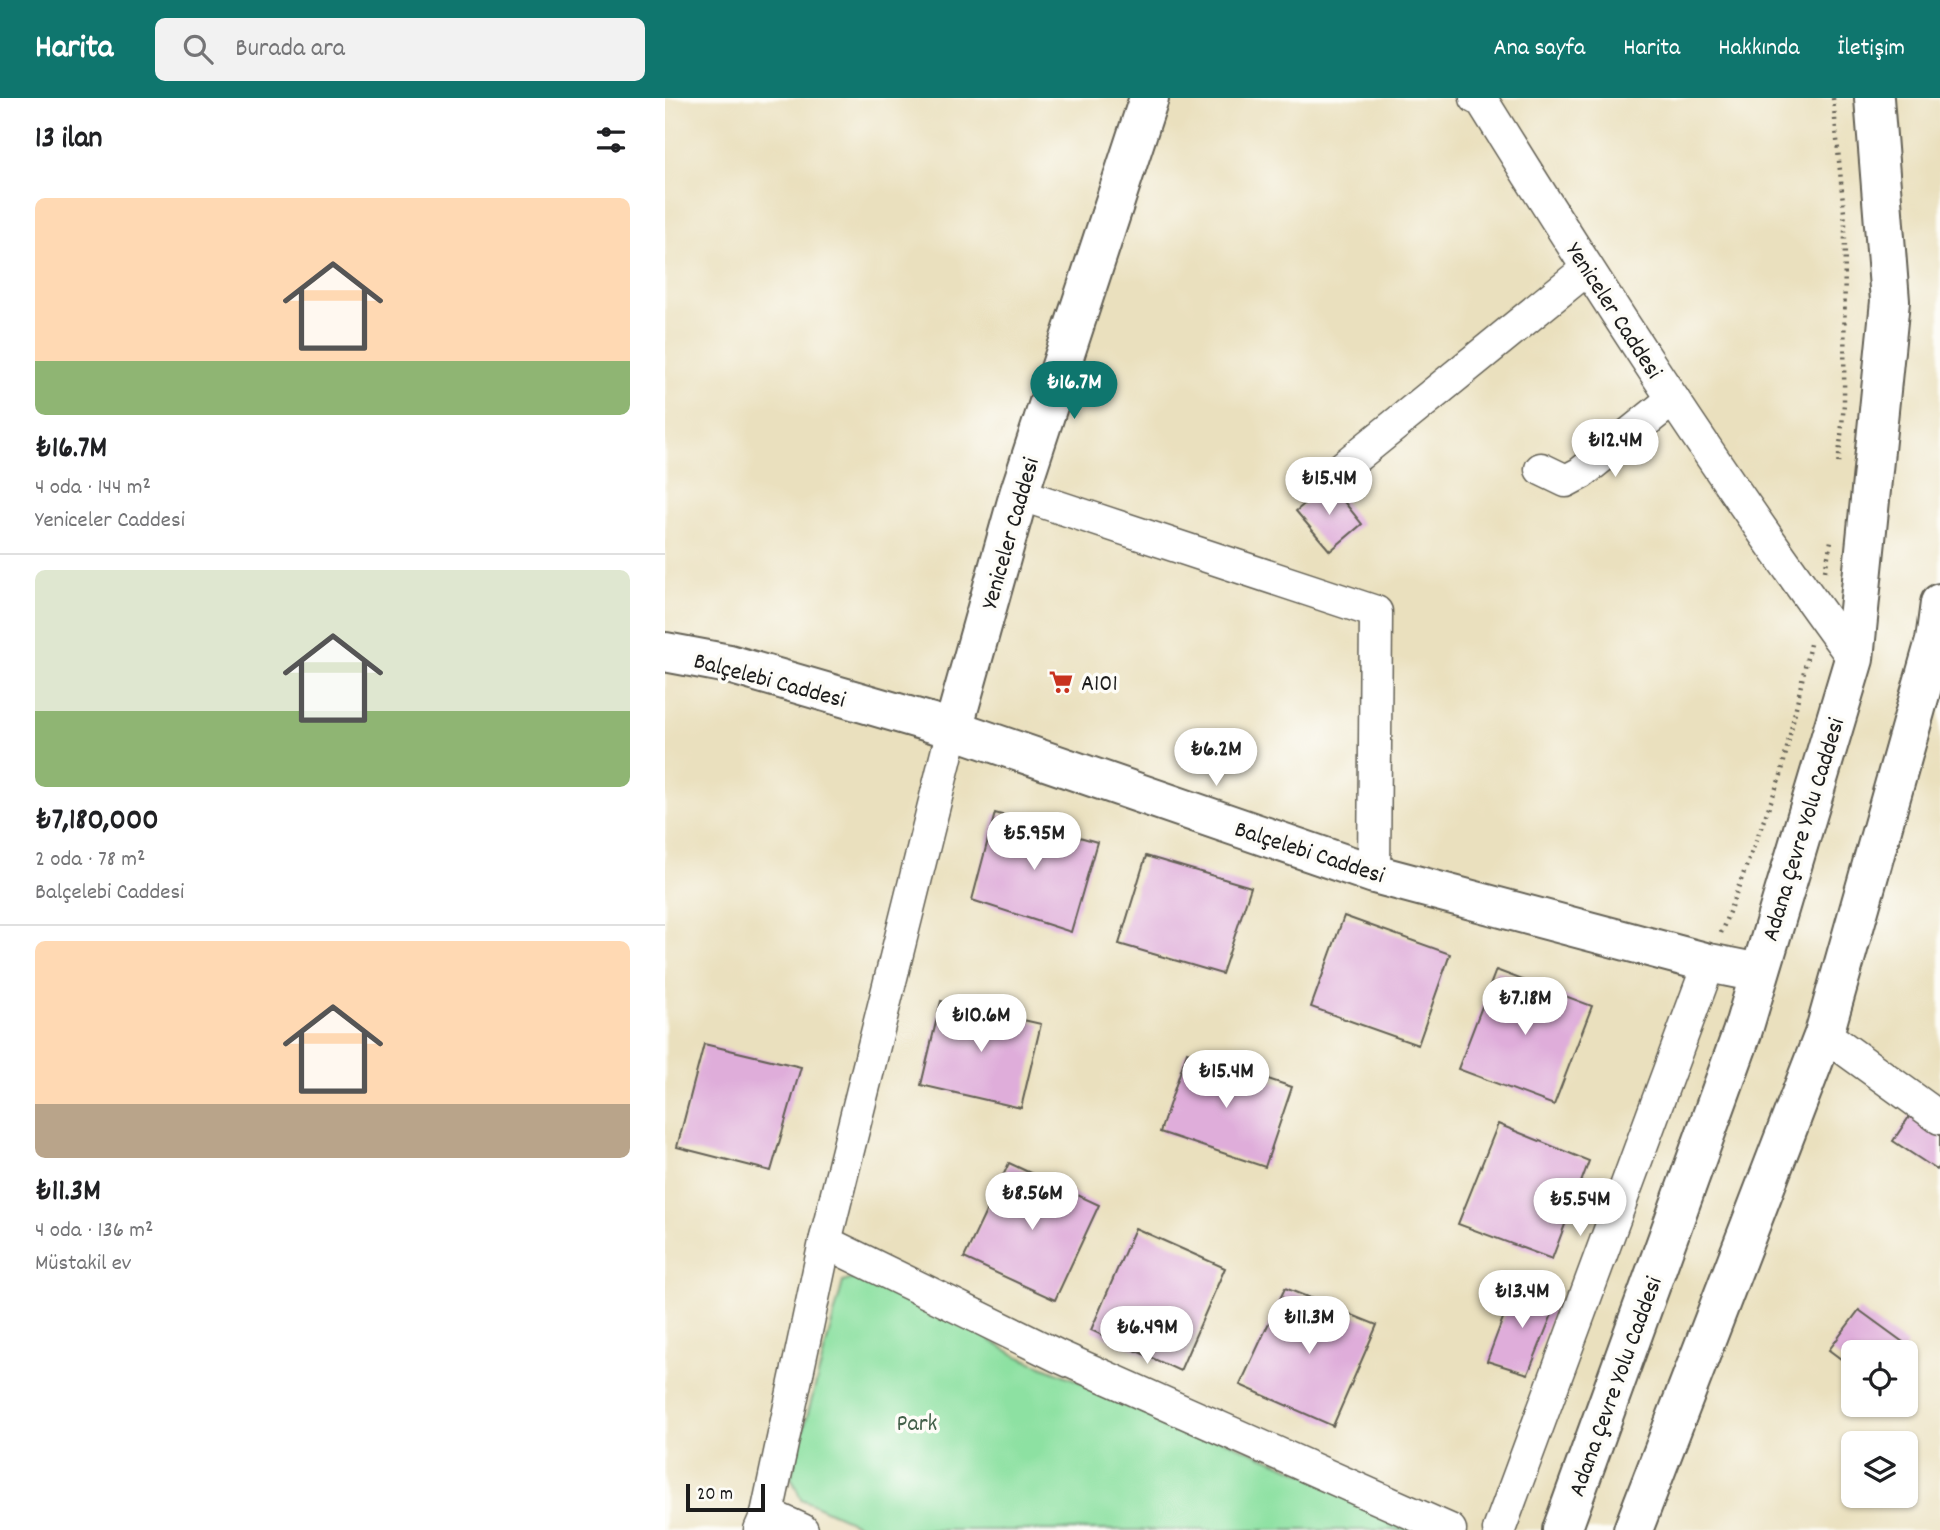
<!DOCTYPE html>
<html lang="tr">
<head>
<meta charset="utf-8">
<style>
  :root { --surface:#fff; --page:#f2f2f2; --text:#202124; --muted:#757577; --line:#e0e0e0; --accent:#0f766e }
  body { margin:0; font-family:Dekko,sans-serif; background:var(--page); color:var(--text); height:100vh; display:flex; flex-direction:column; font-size:26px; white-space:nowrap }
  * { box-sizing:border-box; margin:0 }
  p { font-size:23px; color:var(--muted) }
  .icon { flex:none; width:38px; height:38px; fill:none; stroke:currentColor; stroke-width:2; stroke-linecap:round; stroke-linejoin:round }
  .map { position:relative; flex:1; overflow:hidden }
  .drawer { display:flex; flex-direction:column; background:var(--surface); width:665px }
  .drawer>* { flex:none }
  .tools { position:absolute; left:1176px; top:1242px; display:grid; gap:14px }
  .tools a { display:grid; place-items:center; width:77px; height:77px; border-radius:10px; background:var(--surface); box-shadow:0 2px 5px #0004; font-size:35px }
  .scale { position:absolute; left:21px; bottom:18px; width:79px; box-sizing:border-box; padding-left:7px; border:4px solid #1c1c1c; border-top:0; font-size:19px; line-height:24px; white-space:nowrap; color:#1c1c1c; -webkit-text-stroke:5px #fdfcf7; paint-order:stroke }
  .price { position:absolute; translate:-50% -60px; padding:0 16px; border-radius:24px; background:#fff; color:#222; font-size:23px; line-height:46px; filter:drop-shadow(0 2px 4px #0008) }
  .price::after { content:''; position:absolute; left:50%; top:42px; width:21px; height:16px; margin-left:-10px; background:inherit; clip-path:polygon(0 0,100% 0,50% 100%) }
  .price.on { background:var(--accent); color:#fff }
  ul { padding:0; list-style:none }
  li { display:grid; align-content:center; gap:14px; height:371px; padding:0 35px }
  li+li { border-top:2px solid var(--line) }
  li span { display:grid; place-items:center; height:217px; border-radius:10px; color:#555 }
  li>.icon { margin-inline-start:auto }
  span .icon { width:126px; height:126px; fill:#fffc; stroke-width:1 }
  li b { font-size:30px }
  h2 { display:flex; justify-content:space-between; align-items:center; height:84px; padding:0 35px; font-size:30px }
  header { display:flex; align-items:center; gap:42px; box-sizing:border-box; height:98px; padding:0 35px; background:var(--accent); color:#fff }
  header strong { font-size:33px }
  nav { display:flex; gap:38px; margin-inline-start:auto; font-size:24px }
  .search { width:490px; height:63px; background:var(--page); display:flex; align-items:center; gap:18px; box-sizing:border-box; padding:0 24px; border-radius:10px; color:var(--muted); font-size:26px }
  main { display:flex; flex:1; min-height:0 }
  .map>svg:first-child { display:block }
  .green { fill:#8de1a2; stroke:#547e5f; stroke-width:2 }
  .building { fill:#dfadda }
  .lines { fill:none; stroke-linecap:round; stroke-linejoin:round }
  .minor-casing { stroke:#646155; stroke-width:35 }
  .tertiary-casing { stroke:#646155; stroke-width:42 }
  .trunk-casing { stroke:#646155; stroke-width:42 }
  .path { stroke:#646155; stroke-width:4.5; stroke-dasharray:2 5; stroke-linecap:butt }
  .minor { stroke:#fff; stroke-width:32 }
  .tertiary { stroke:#fff; stroke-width:38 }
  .trunk { stroke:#fff; stroke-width:38 }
  .labels { text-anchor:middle; stroke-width:7; stroke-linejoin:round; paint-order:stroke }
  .street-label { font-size:24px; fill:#1c1c1c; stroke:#fdfcf7 }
  .poi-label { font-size:24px; fill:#1c1c1c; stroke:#fdfcf7; text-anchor:start }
  .park-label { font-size:24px; fill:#44614b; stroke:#fdfcf7 }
</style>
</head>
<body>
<header>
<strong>Harita</strong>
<div class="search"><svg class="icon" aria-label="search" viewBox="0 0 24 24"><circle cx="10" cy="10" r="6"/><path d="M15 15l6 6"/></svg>Burada ara</div>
<nav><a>Ana sayfa</a><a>Harita</a><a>Hakkında</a><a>İletişim</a></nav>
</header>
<main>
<section class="drawer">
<h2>13 ilan<svg class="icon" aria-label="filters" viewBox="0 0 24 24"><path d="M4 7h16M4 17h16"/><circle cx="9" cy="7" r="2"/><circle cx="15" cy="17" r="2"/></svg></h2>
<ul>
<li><span style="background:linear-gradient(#ffd9b3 75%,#8fb573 0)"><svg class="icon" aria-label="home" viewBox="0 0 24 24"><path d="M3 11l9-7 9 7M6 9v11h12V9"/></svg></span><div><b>₺16.7M</b><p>4 oda · 144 m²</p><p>Yeniceler Caddesi</p></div></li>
<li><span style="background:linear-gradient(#dfe7d0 65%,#8fb573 0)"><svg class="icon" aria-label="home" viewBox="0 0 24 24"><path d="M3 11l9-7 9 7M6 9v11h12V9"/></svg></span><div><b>₺7,180,000</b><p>2 oda · 78 m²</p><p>Balçelebi Caddesi</p></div></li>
<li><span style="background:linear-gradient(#ffd9b3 75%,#b9a48a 0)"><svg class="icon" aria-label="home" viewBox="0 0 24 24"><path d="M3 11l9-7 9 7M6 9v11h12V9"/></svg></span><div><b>₺11.3M</b><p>4 oda · 136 m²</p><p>Müstakil ev</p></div></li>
</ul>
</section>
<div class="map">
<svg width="1275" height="1432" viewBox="0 0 1275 1432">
  <rect width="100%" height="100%" fill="#fdfcf7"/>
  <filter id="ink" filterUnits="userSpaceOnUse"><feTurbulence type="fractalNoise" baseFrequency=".0143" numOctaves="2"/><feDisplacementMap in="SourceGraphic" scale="14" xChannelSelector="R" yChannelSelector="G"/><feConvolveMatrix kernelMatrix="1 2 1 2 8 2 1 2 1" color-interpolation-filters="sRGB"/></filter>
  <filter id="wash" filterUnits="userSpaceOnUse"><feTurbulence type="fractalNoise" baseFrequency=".00686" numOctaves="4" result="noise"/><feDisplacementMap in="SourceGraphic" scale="28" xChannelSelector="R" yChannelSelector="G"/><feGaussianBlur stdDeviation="1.57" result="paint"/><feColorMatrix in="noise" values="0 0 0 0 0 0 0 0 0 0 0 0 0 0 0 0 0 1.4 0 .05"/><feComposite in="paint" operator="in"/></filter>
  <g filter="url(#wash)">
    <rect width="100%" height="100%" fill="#eae0be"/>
    <!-- green -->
    <polygon class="green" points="209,1174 352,1258 778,1432 205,1432 136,1401 126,1379 178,1184"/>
    <g id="blocks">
      <!-- building -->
      <g class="building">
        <polygon points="664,385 697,426 665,453 631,413"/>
        <polygon points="330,715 432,744 406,834 307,802"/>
        <polygon points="481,758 586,789 557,876 454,846"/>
        <polygon points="679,818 785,856 753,947 646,909"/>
        <polygon points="831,872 927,908 889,1007 793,971"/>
        <polygon points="276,903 376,926 356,1010 256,987"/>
        <polygon points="39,946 136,969 106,1073 12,1049"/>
        <polygon points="522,954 627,989 600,1069 495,1034"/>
        <polygon points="1252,1007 1275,1023 1275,1068 1272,1072 1228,1043"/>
        <polygon points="833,1026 924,1063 887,1161 793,1126"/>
        <polygon points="344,1065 434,1107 390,1202 299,1160"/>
        <polygon points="470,1130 560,1170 515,1273 426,1232"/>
        <polygon points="850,1188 892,1204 863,1276 822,1263"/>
        <polygon points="620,1190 712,1227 668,1328 575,1287"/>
        <polygon points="1194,1212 1242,1247 1237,1255 1188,1255 1188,1270 1164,1252"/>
      </g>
    </g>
  </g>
  <g filter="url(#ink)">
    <use href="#blocks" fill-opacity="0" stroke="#646155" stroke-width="2"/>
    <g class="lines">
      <!-- minor casing -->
      <g class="minor-casing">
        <g id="minor">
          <path d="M811,0l5,1c118,190 240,379 373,560"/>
          <polyline points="876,371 901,383 916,375 1008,301"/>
          <polyline points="671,375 922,171"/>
          <polyline points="354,396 711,514 709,776"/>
          <polyline points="1159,936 1275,1020"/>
          <polyline points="160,1144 393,1258 785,1432"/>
          <polyline points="102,1416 137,1432"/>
          <polyline points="95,1432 102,1416 160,1144 288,631"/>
          <polyline points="834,1432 1044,865"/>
        </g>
      </g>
      <!-- tertiary casing -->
      <g class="tertiary-casing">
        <g id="tertiary">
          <polyline points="0,554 64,566 288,631 709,776 1044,865 1094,875"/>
          <polyline points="288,631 354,396 484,0"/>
        </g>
      </g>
      <!-- trunk casing -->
      <g class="trunk-casing">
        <g id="trunk">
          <polyline points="897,1432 1077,935 1189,561 1225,203 1209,0"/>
          <polyline points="968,1432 1159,936 1270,543 1275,505"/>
        </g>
      </g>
      <!-- path -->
      <g class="path">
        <polyline points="1168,0 1180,125 1179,306 1173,369"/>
        <polyline points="1160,473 1166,443"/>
        <polyline points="1056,835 1116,677 1145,546"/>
      </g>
      <!-- minor -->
      <use href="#minor" class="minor"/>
      <!-- tertiary -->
      <use href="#tertiary" class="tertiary"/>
      <!-- trunk -->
      <use href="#trunk" class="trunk"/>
    </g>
  </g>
  <!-- icons -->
  <defs>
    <g id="supermarket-bare" transform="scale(1.89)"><path d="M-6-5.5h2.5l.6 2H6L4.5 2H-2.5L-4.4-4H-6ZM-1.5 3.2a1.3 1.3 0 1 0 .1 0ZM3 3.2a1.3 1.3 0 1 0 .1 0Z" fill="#c8321e" stroke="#fdfcf7" stroke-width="2.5" paint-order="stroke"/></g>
  </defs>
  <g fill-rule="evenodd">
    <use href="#supermarket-bare" x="396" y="584"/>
  </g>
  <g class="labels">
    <!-- street labels -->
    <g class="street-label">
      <text transform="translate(950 212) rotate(57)" y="8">Yeniceler Caddesi</text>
      <text transform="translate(344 435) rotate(-74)" y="8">Yeniceler Caddesi</text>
      <text transform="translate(105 581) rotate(15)" y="8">Balçelebi Caddesi</text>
      <text transform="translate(1137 731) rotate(-73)" y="8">Adana Çevre Yolu Caddesi</text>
      <text transform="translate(645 753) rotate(18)" y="8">Balçelebi Caddesi</text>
      <text transform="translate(949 1288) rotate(-70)" y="8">Adana Çevre Yolu Caddesi</text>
    </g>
    <!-- poi labels -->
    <g class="poi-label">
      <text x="416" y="592">A101</text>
    </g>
    <!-- park labels -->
    <g class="park-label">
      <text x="252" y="1332">Park</text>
    </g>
  </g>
</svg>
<div class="tools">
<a><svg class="icon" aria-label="locate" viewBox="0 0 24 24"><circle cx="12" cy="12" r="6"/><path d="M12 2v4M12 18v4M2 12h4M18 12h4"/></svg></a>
<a><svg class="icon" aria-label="layers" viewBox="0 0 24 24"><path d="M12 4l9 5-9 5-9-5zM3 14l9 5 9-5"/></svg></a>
</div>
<div class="scale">20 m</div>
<b class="price on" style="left:409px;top:323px">₺16.7M</b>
<b class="price" style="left:950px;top:381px">₺12.4M</b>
<b class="price" style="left:664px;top:419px">₺15.4M</b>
<b class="price" style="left:551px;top:690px">₺6.2M</b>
<b class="price" style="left:369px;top:774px">₺5.95M</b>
<b class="price" style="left:860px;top:939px">₺7.18M</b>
<b class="price" style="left:316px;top:956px">₺10.6M</b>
<b class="price" style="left:561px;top:1012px">₺15.4M</b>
<b class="price" style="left:367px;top:1134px">₺8.56M</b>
<b class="price" style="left:915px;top:1140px">₺5.54M</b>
<b class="price" style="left:857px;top:1232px">₺13.4M</b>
<b class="price" style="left:644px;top:1258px">₺11.3M</b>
<b class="price" style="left:482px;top:1268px">₺6.49M</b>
</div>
</main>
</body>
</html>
